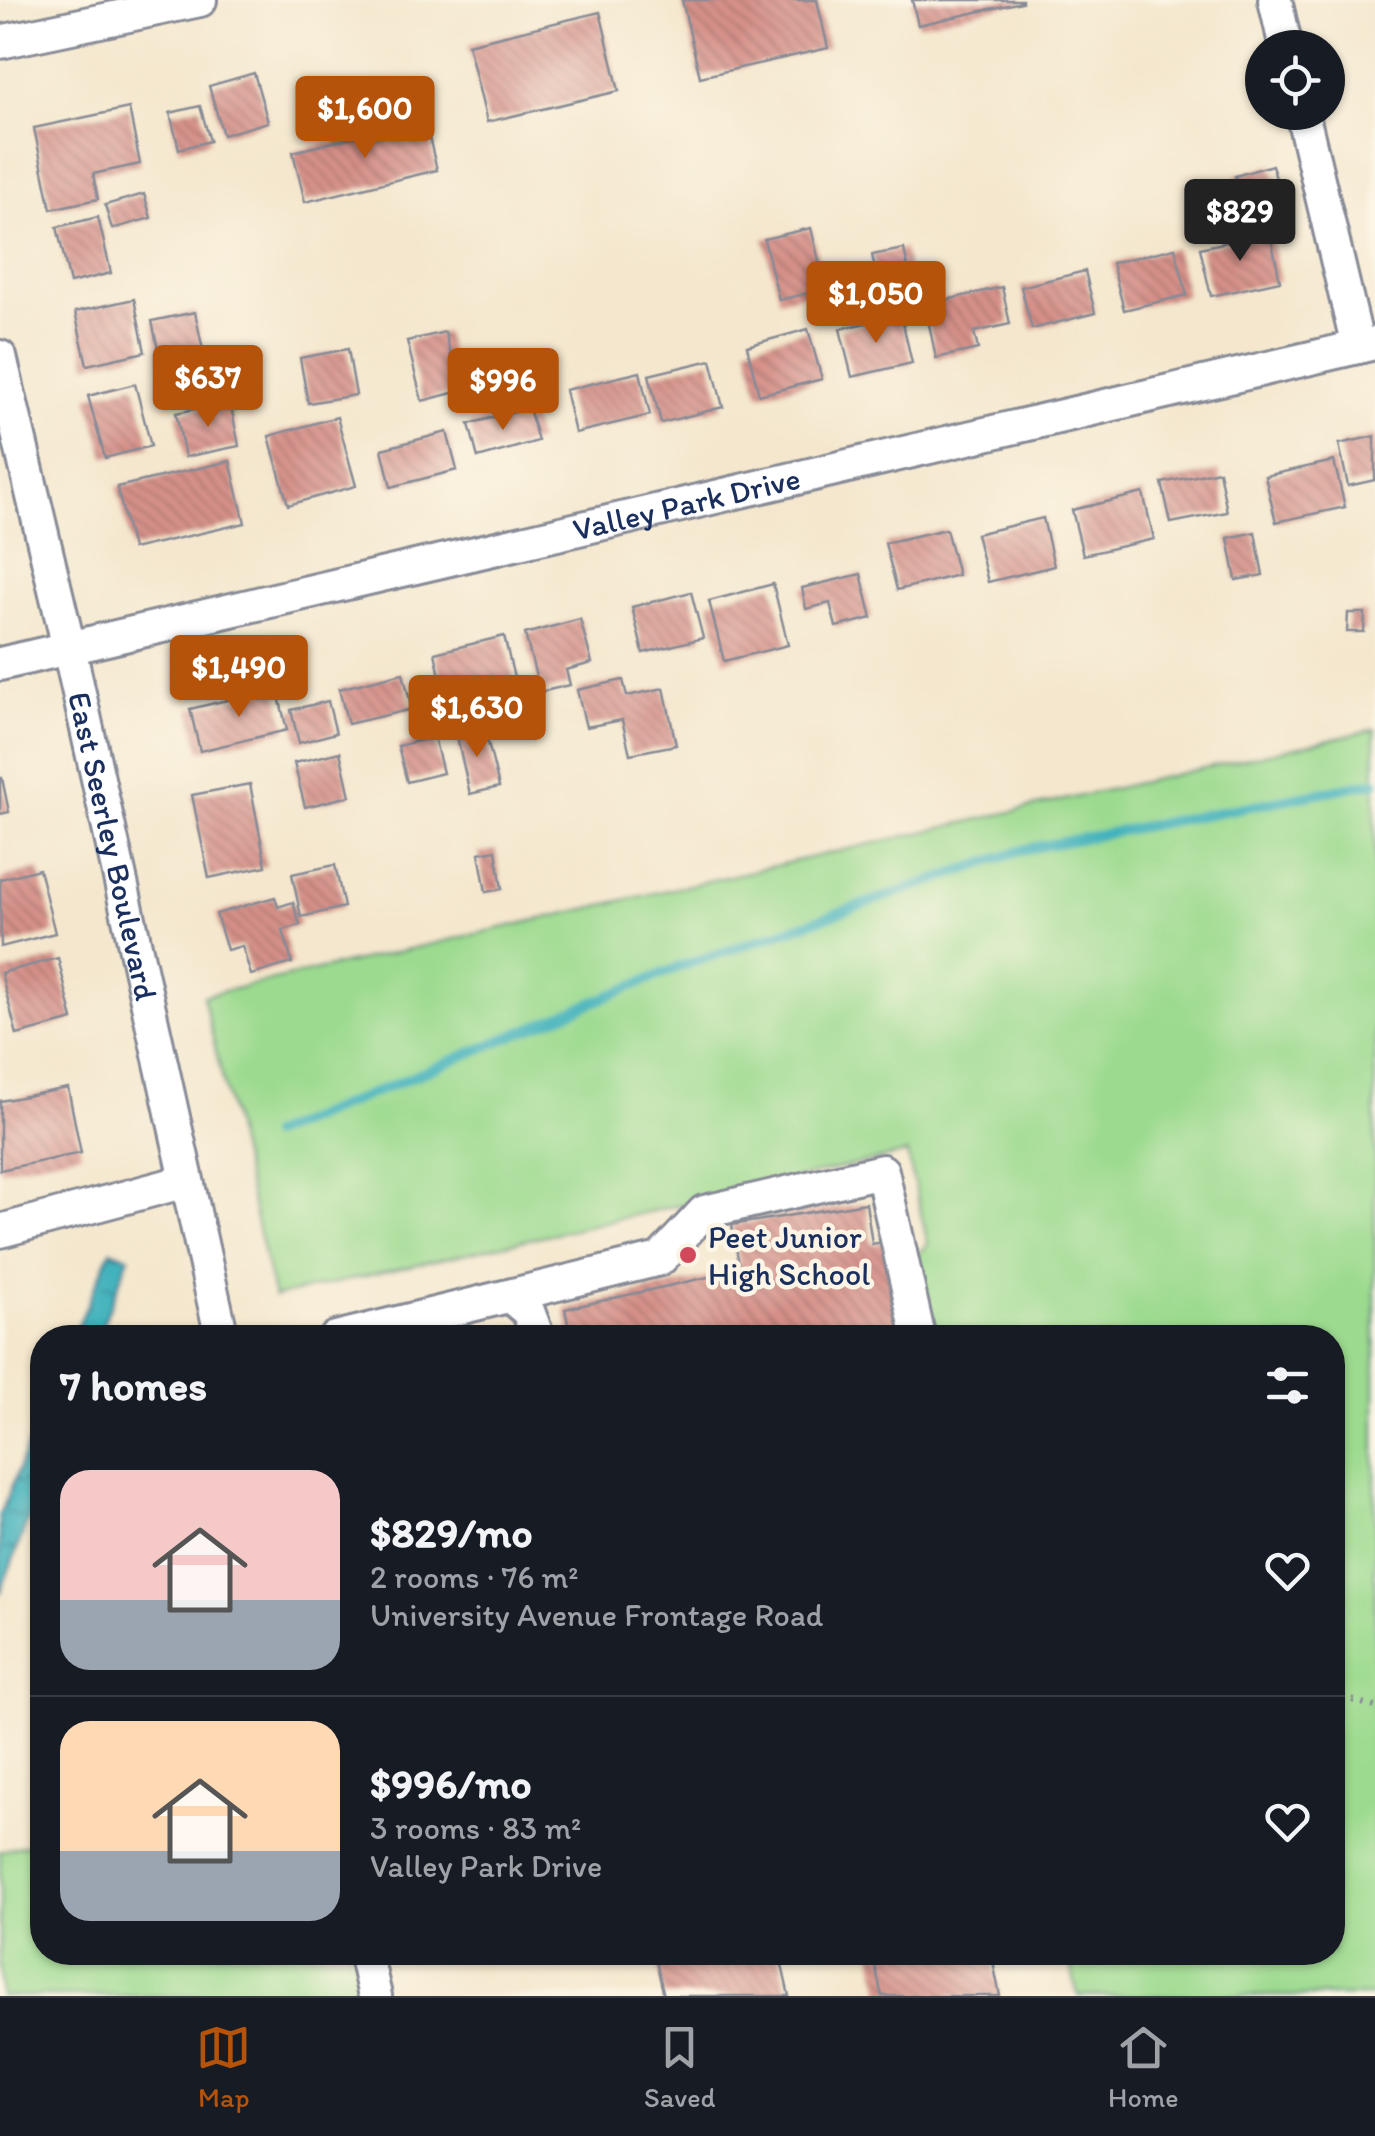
<!DOCTYPE html>
<html lang="en">
<head>
<meta charset="utf-8">
<style>
  :root { --surface:#171b24; --page:#242831; --text:#f1f3f6; --muted:#9ea1a6; --line:#363941; --accent:#b45309 }
  body { margin:0; font-family:Itim,sans-serif; background:var(--page); color:var(--text); height:100vh; display:flex; flex-direction:column; font-size:38px; white-space:nowrap }
  * { box-sizing:border-box; margin:0 }
  p { font-size:32px; color:var(--muted) }
  .icon { flex:none; width:55px; height:55px; fill:none; stroke:currentColor; stroke-width:2; stroke-linecap:round; stroke-linejoin:round }
  .map { position:relative; flex:1; overflow:hidden }
  .side { position:absolute; left:30px; top:1325px; width:1315px; height:640px; display:flex; flex-direction:column; background:var(--surface); border-radius:40px; box-shadow:0 2px 8px #0004 }
  .side>* { flex:none }
  .fabs { position:absolute; left:1245px; top:30px; display:grid; gap:20px }
  .fabs a { display:grid; place-items:center; width:100px; height:100px; border-radius:50%; background:var(--surface); box-shadow:0 2px 8px #0004; font-size:50px }
  .price { position:absolute; translate:-50% -85px; padding:0 22px; border-radius:10px; background:var(--accent); color:#fff; font-size:32px; line-height:65px; filter:drop-shadow(0 2px 5px #0008) }
  .price::after { content:''; position:absolute; left:50%; top:60px; width:30px; height:22px; margin-left:-15px; background:inherit; clip-path:polygon(0 0,100% 0,50% 100%) }
  .price.on { background:#222; color:#fff }
  ul { padding:0; list-style:none }
  li { display:flex; align-items:center; gap:30px; height:250px; padding:0 30px }
  li+li { border-top:2px solid var(--line) }
  li span { display:grid; place-items:center; flex:none; width:280px; height:200px; border-radius:30px; color:#555 }
  li>.icon { margin-inline-start:auto }
  span .icon { width:120px; height:120px; fill:#fffc; stroke-width:1 }
  li b { font-size:42px }
  h2 { display:flex; justify-content:space-between; align-items:center; height:120px; padding:0 30px; font-size:42px }
  .tabs { display:flex; justify-content:space-around; align-items:center; height:140px; border-top:2px solid var(--line); background:var(--surface); font-size:28px; color:var(--muted) }
  .tabs a { display:grid; justify-items:center; gap:5px }
  .tabs .on { color:var(--accent) }
  .map>svg:first-child { display:block }
  .green { fill:#9cda8f; stroke:#5c8476; stroke-width:2.5 }
  .water { fill:url(#water-ripples); stroke:#2f708d; stroke-width:2.5 }
  .lines { fill:none; stroke-linecap:round; stroke-linejoin:round }
  .stream { stroke:#43b2bc; stroke-width:10 }
  .building { fill:url(#building-back-hatch) }
  .minor-casing { stroke:#888b96; stroke-width:38 }
  .path { stroke:#888b96; stroke-width:6; stroke-dasharray:2.5 8; stroke-linecap:butt }
  .minor { stroke:#fff; stroke-width:32 }
  .poi-dot { fill:#d1495b; stroke:#fcf5e5; stroke-width:4 }
  .labels { text-anchor:middle; stroke-width:9; stroke-linejoin:round; paint-order:stroke }
  .street-label { font-size:32px; fill:#1b2f5e; stroke:#fcf5e5 }
  .poi-label { font-size:32px; fill:#1b2f5e; stroke:#fcf5e5; text-anchor:start }
</style>
</head>
<body>
<div class="map">
<svg width="1375" height="1996" viewBox="0 0 1375 1996">
  <defs>
    <pattern id="water-ripples" width="26" height="14" patternUnits="userSpaceOnUse" patternTransform="scale(2.5)"><rect width="26" height="14" fill="#43b2bc"/><path d="M2 4q2-2 4 0t4 0M15 11q2-2 4 0t4 0" fill="none" stroke="#37919c"/></pattern>
    <pattern id="building-back-hatch" width="6" height="6" patternUnits="userSpaceOnUse" patternTransform="scale(2.5)"><rect width="6" height="6" fill="#d69189"/><path d="M-1 5l2 2M0 0l6 6M5-1l2 2" fill="none" stroke="#ad7773"/></pattern>
  </defs>
  <rect width="100%" height="100%" fill="#fcf5e5"/>
  <filter id="ink" filterUnits="userSpaceOnUse"><feTurbulence type="fractalNoise" baseFrequency=".01" numOctaves="2"/><feDisplacementMap in="SourceGraphic" scale="20" xChannelSelector="R" yChannelSelector="G"/><feConvolveMatrix kernelMatrix="1 2 1 2 8 2 1 2 1" color-interpolation-filters="sRGB"/></filter>
  <filter id="wash" filterUnits="userSpaceOnUse"><feTurbulence type="fractalNoise" baseFrequency=".0048" numOctaves="4" result="noise"/><feDisplacementMap in="SourceGraphic" scale="40" xChannelSelector="R" yChannelSelector="G"/><feGaussianBlur stdDeviation="2.25" result="paint"/><feColorMatrix in="noise" values="0 0 0 0 0 0 0 0 0 0 0 0 0 0 0 0 0 1.4 0 .05"/><feComposite in="paint" operator="in"/></filter>
  <g filter="url(#wash)">
    <rect width="100%" height="100%" fill="#f4e7cd"/>
    <!-- green -->
    <g class="green">
      <polygon points="1375,729 1375,1996 1078,1996 1068,1953 1332,1952 1332,1338 926,1337 909,1265 928,1244 907,1153 274,1297 203,996"/>
      <polygon points="42,1841 42,1952 365,1953 375,1996 0,1996 0,1851"/>
    </g>
    <!-- water -->
    <g class="water">
      <polygon points="111,1250 129,1257 98,1337 73,1337"/>
      <polygon points="42,1408 42,1483 0,1594 0,1516"/>
    </g>
    <g class="lines">
      <!-- stream -->
      <polyline class="stream" points="271,1135 679,967 1026,849 1375,782"/>
    </g>
    <g id="blocks">
      <!-- building -->
      <g class="building">
        <polygon points="682,0 817,0 828,48 700,77"/>
        <polygon points="912,0 1022,0 1022,2 918,25"/>
        <polygon points="600,12 619,91 487,122 468,44"/>
        <polygon points="254,73 268,122 223,135 209,86"/>
        <polygon points="200,106 210,141 179,149 170,113"/>
        <polygon points="129,108 140,164 93,174 98,199 51,209 34,128"/>
        <polygon points="425,120 437,170 305,202 293,152"/>
        <polygon points="1272,165 1284,206 1247,216 1235,176"/>
        <polygon points="144,194 151,218 112,229 105,205"/>
        <polygon points="98,217 111,273 70,283 57,227"/>
        <polygon points="811,228 826,289 779,300 764,239"/>
        <polygon points="1270,233 1280,281 1211,296 1200,248"/>
        <polygon points="1175,248 1187,295 1124,310 1112,263"/>
        <polygon points="904,249 912,286 880,293 872,255"/>
        <polygon points="1085,271 1095,313 1032,329 1021,287"/>
        <polygon points="1002,287 1010,324 974,332 978,349 936,358 925,305"/>
        <polygon points="134,299 145,352 87,365 75,312"/>
        <polygon points="195,312 204,355 161,364 152,321"/>
        <polygon points="901,315 912,363 852,377 840,329"/>
        <polygon points="808,329 822,379 759,395 747,346"/>
        <polygon points="445,332 460,391 422,401 407,341"/>
        <polygon points="348,349 356,395 308,403 300,358"/>
        <polygon points="711,360 723,407 661,423 649,375"/>
        <polygon points="640,372 650,415 575,433 565,390"/>
        <polygon points="135,384 151,446 105,458 88,396"/>
        <polygon points="230,402 239,446 185,457 176,413"/>
        <polygon points="529,408 538,441 478,458 469,424"/>
        <polygon points="337,417 356,486 288,505 269,436"/>
        <polygon points="447,432 457,470 391,487 382,449"/>
        <polygon points="1375,436 1375,480 1348,486 1339,444"/>
        <polygon points="230,461 245,523 132,549 117,487"/>
        <polygon points="1334,461 1345,507 1276,522 1265,476"/>
        <polygon points="1219,471 1227,512 1171,523 1162,483"/>
        <polygon points="1143,493 1154,539 1083,555 1072,510"/>
        <polygon points="1043,518 1054,566 988,582 976,534"/>
        <polygon points="946,529 958,575 897,590 885,543"/>
        <polygon points="1255,532 1263,575 1236,580 1228,538"/>
        <polygon points="861,574 872,618 836,627 830,603 806,609 802,588"/>
        <polygon points="773,584 788,645 724,661 709,601"/>
        <polygon points="691,592 703,638 643,653 632,607"/>
        <polygon points="1348,613 1365,613 1364,632 1347,632"/>
        <polygon points="580,619 592,663 566,670 570,685 540,692 525,634"/>
        <polygon points="504,636 514,678 444,695 435,653"/>
        <polygon points="403,673 412,709 348,724 339,689"/>
        <polygon points="623,680 627,696 664,688 676,745 630,754 622,720 586,727 577,690"/>
        <polygon points="277,688 287,730 200,751 190,709"/>
        <polygon points="328,701 336,733 299,743 291,710"/>
        <polygon points="484,726 499,787 470,794 456,733"/>
        <polygon points="434,737 443,773 407,782 398,746"/>
        <polygon points="340,752 350,796 305,807 294,763"/>
        <polygon points="2,778 9,812 0,814 0,779"/>
        <polygon points="250,784 266,866 209,878 192,795"/>
        <polygon points="496,850 502,889 486,892 479,853"/>
        <polygon points="335,865 344,907 301,917 292,874"/>
        <polygon points="39,869 55,933 1,947 0,879"/>
        <polygon points="275,897 278,907 293,902 300,925 283,930 292,963 251,975 242,946 227,950 216,914"/>
        <polygon points="58,958 73,1020 17,1035 1,973"/>
        <polygon points="68,1088 81,1153 0,1170 0,1101"/>
        <polygon points="866,1203 872,1244 888,1241 905,1338 571,1338 565,1309 726,1273 739,1264 732,1225"/>
        <polygon points="654,1952 779,1952 789,1996 664,1996"/>
        <polygon points="872,1952 991,1952 1000,1996 882,1996"/>
      </g>
    </g>
  </g>
  <g filter="url(#ink)">
    <use href="#blocks" fill-opacity="0" stroke="#888b96" stroke-width="2.5"/>
    <g class="lines">
      <!-- minor casing -->
      <g class="minor-casing">
        <g id="minor">
          <polyline points="1275,0 1286,48"/>
          <polyline points="0,42 200,0"/>
          <polyline points="1302,112 1358,347"/>
          <path id="s1" d="M0,357l69,291 153,690"/>
          <path id="s2" d="M0,664l1375,-321"/>
          <polyline points="0,1231 186,1181"/>
          <polyline points="510,1296 528,1311 538,1338"/>
          <polyline points="336,1338 660,1259 704,1212 882,1171 919,1338"/>
          <polyline points="365,1952 375,1996"/>
        </g>
      </g>
      <!-- path -->
      <polyline class="path" points="1332,1694 1375,1707"/>
      <!-- minor -->
      <use href="#minor" class="minor"/>
    </g>
  </g>
  <!-- markers -->
  <circle class="poi-dot" cx="688" cy="1255" r="10"/>
  <g class="labels">
    <!-- street labels -->
    <g class="street-label">
      <text dy="11" stroke="none"><textPath href="#s2" startOffset="705">Valley Park Drive</textPath></text>
      <text dy="11" stroke="none"><textPath href="#s1" startOffset="502">East Seerley Boulevard</textPath></text>
    </g>
    <!-- poi labels -->
    <g class="poi-label">
      <text x="708" y="1248">Peet Junior<tspan x="708" dy="37">High School</tspan></text>
    </g>
  </g>
</svg>
<div class="fabs">
<a><svg class="icon" aria-label="locate" viewBox="0 0 24 24"><circle cx="12" cy="12" r="6"/><path d="M12 2v4M12 18v4M2 12h4M18 12h4"/></svg></a>
</div>
<b class="price" style="left:365px;top:161px">$1,600</b>
<b class="price on" style="left:1240px;top:264px">$829</b>
<b class="price" style="left:876px;top:346px">$1,050</b>
<b class="price" style="left:208px;top:430px">$637</b>
<b class="price" style="left:503px;top:433px">$996</b>
<b class="price" style="left:239px;top:720px">$1,490</b>
<b class="price" style="left:477px;top:760px">$1,630</b>
<section class="side">
<h2>7 homes<svg class="icon" aria-label="filters" viewBox="0 0 24 24"><path d="M4 7h16M4 17h16"/><circle cx="9" cy="7" r="2"/><circle cx="15" cy="17" r="2"/></svg></h2>
<ul>
<li><span style="background:linear-gradient(#f6c9c9 65%,#9aa5b1 0)"><svg class="icon" aria-label="home" viewBox="0 0 24 24"><path d="M3 11l9-7 9 7M6 9v11h12V9"/></svg></span><div><b>$829/mo</b><p>2 rooms · 76 m²</p><p>University Avenue Frontage Road</p></div><svg class="icon" aria-label="heart" viewBox="0 0 24 24"><path d="M12 20l-8-8c-3-5 5-10 8-4 3-6 11-1 8 4z"/></svg></li>
<li><span style="background:linear-gradient(#ffd9b3 65%,#9aa5b1 0)"><svg class="icon" aria-label="home" viewBox="0 0 24 24"><path d="M3 11l9-7 9 7M6 9v11h12V9"/></svg></span><div><b>$996/mo</b><p>3 rooms · 83 m²</p><p>Valley Park Drive</p></div><svg class="icon" aria-label="heart" viewBox="0 0 24 24"><path d="M12 20l-8-8c-3-5 5-10 8-4 3-6 11-1 8 4z"/></svg></li>
</ul>
</section>
</div>
<nav class="tabs">
<a class="on"><svg class="icon" aria-label="map" viewBox="0 0 24 24"><path d="M3 6l6-2 6 2 6-2v14l-6 2-6-2-6 2zM9 4v14M15 6v14"/></svg>Map</a>
<a><svg class="icon" aria-label="saved" viewBox="0 0 24 24"><path d="M7 4h10v16l-5-4-5 4z"/></svg>Saved</a>
<a><svg class="icon" aria-label="home" viewBox="0 0 24 24"><path d="M3 11l9-7 9 7M6 9v11h12V9"/></svg>Home</a>
</nav>
</body>
</html>
